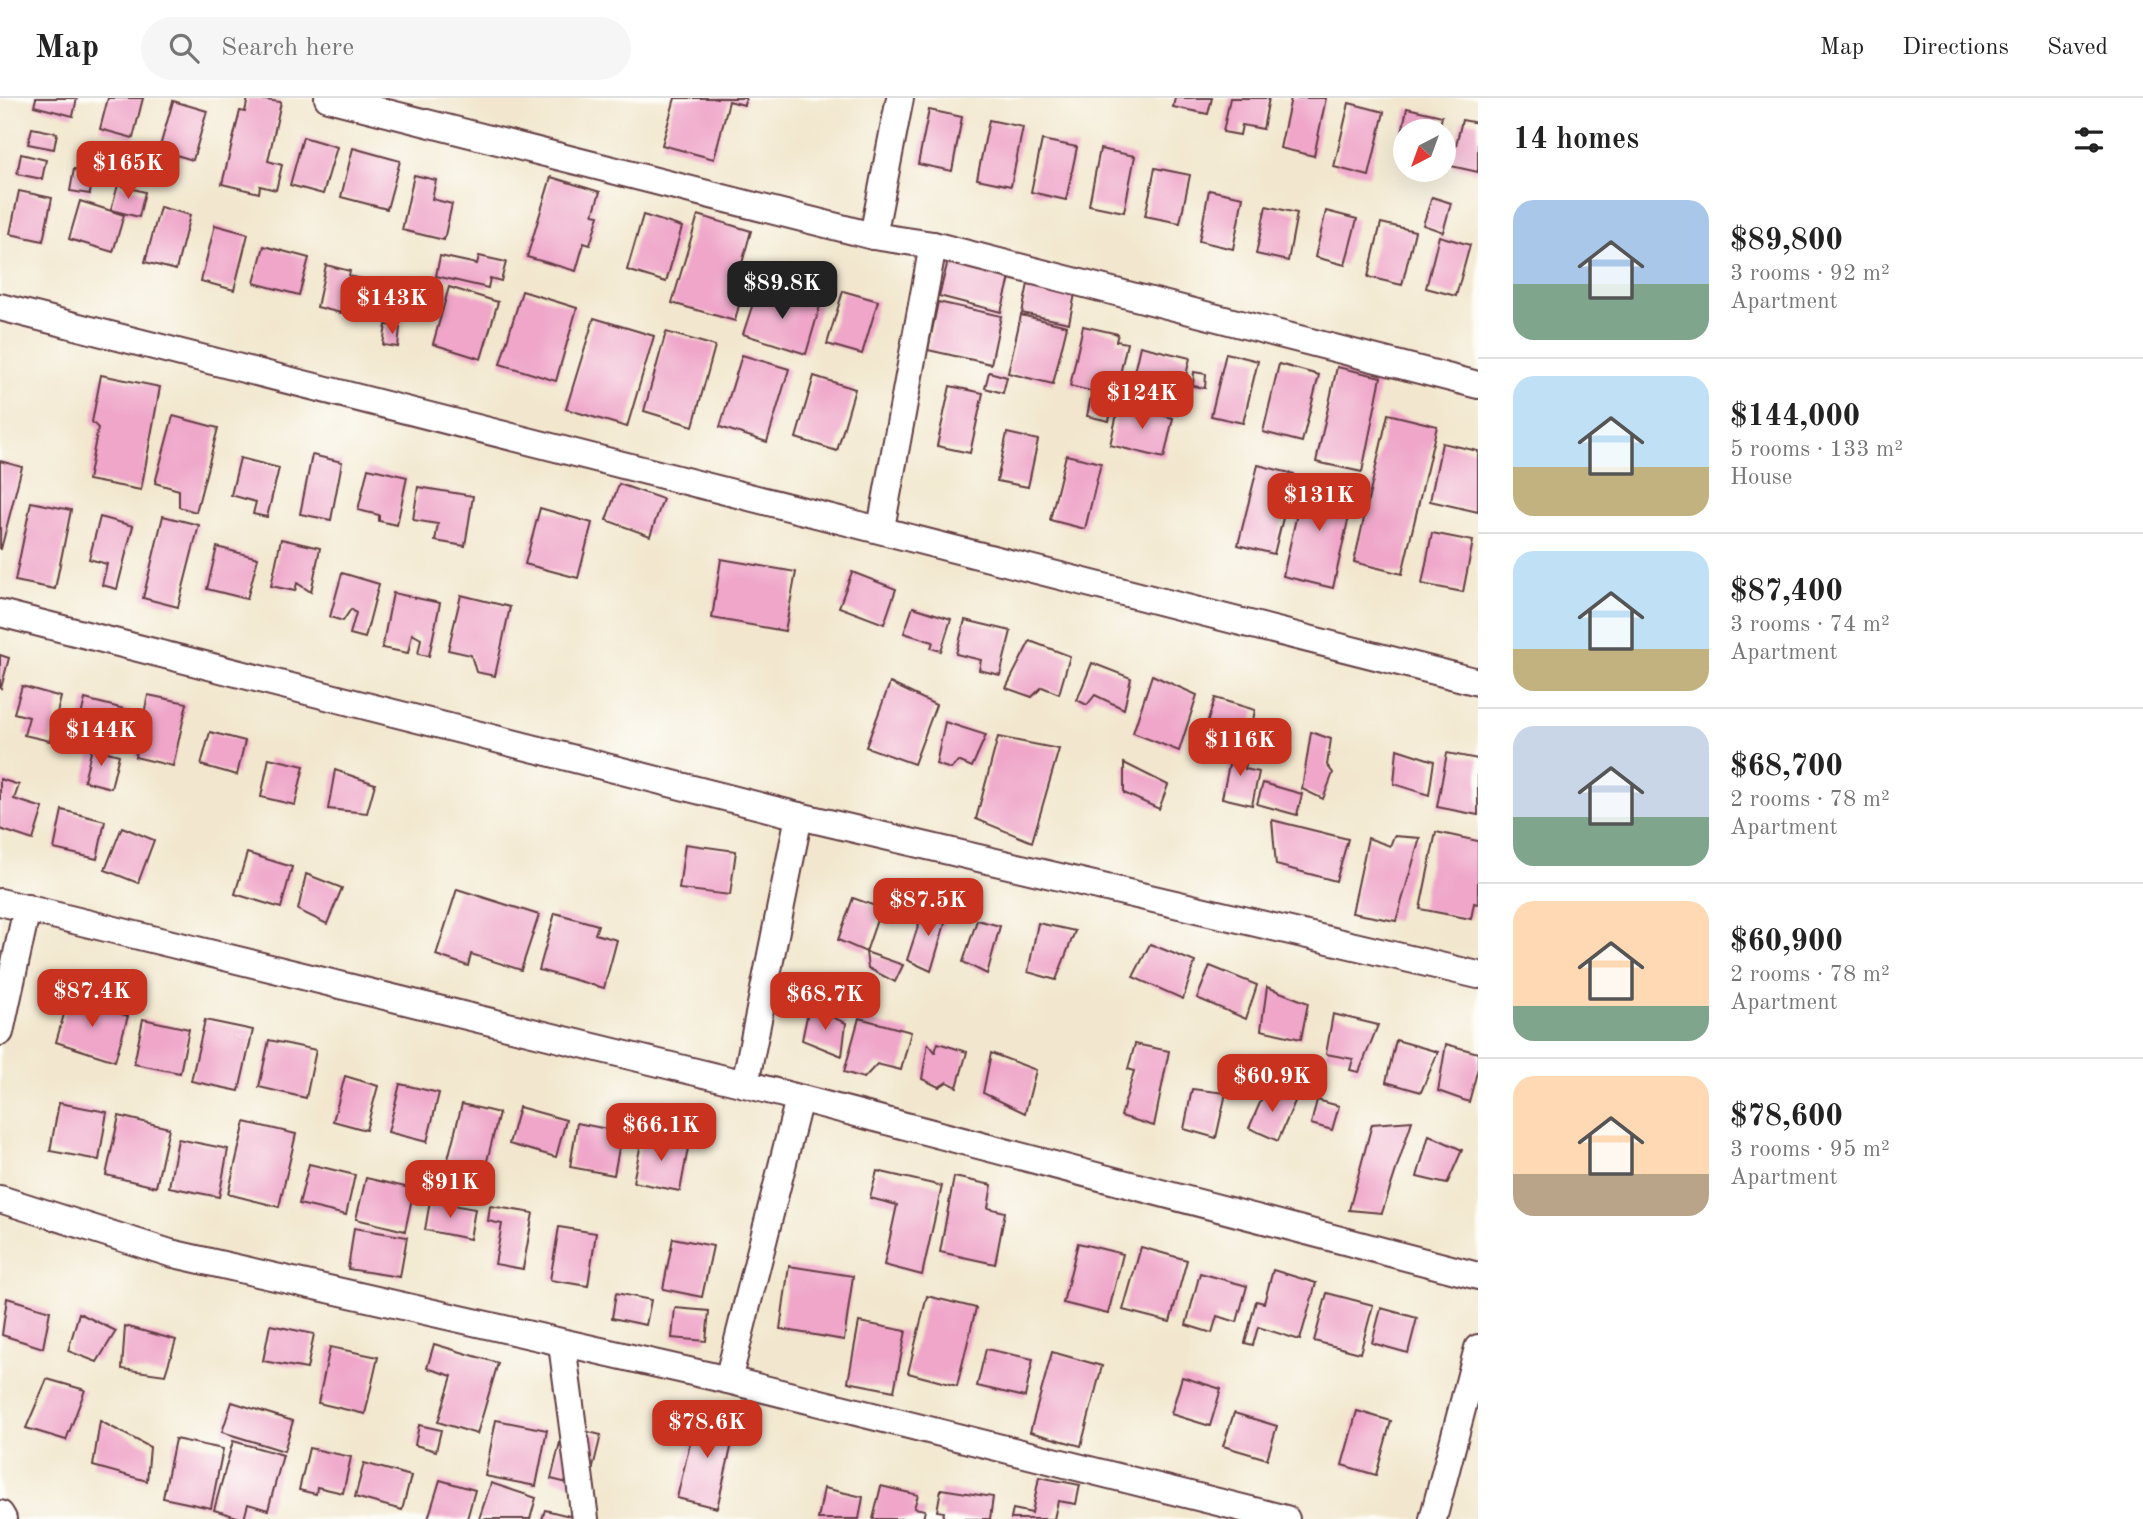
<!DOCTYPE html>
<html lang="en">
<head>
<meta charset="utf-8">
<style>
  :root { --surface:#fff; --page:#f6f6f6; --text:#222; --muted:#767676; --line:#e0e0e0; --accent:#c8321e }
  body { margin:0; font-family:"Old Standard TT",serif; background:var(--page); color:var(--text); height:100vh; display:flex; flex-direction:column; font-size:26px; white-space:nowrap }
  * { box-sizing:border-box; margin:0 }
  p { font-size:23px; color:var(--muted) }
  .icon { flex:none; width:38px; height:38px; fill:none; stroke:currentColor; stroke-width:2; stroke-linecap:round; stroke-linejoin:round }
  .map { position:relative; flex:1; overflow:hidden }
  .panel { display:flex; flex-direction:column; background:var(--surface); width:665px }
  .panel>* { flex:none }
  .needle { width:46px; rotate:221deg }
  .controls { position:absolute; left:1393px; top:21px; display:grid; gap:14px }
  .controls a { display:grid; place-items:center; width:63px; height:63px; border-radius:50%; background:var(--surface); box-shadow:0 7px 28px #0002; font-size:35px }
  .price { position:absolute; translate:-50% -60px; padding:0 16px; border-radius:14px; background:var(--accent); color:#fff; font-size:23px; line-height:46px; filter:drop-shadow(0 2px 4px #0008) }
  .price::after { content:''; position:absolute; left:50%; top:42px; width:21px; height:16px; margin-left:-10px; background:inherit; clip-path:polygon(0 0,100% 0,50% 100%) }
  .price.on { background:#222; color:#fff }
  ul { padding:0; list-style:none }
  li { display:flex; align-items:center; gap:21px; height:175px; padding:0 35px }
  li+li { border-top:2px solid var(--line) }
  li span { display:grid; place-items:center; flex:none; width:196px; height:140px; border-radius:21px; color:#555 }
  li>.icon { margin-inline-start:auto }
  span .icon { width:84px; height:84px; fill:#fffc; stroke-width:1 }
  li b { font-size:30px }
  h2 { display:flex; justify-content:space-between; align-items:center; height:84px; padding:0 35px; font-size:30px }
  header { display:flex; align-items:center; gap:42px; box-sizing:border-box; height:98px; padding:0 35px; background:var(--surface); border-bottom:2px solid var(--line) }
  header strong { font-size:33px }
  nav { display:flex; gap:38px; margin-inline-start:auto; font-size:24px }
  .search { width:490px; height:63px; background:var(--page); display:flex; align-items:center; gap:18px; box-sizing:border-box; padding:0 24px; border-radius:38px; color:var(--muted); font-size:26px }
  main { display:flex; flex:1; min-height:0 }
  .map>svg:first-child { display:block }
  .building { fill:#efa6c9 }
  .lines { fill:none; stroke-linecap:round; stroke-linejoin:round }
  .street-casing { stroke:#633d43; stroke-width:30 }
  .street { stroke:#fff; stroke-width:26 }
</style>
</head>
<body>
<header>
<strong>Map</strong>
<div class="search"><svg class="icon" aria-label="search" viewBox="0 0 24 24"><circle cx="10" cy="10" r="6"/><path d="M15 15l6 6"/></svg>Search here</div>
<nav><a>Map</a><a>Directions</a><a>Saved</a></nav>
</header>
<main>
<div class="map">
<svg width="1478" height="1421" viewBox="0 0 1478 1421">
  <rect width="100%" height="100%" fill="#fdfcf7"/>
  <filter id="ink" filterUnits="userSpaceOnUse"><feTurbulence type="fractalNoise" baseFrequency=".0143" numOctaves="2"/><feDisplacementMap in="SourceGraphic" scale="14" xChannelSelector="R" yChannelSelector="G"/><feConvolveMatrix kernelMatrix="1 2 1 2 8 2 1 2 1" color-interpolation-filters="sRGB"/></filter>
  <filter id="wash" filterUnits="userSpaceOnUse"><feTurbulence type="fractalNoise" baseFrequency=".00686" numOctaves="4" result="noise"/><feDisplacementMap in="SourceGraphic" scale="28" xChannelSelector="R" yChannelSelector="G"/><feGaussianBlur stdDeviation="1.57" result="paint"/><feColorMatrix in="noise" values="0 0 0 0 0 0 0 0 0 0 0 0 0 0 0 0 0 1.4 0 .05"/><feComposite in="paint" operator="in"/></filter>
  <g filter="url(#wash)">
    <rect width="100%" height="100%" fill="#f2e7ce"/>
    <g id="blocks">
      <!-- building -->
      <g class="building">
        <polygon points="36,0 77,0 73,18 34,8"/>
        <polygon points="108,0 143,0 133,40 100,31"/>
        <polygon points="248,0 281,4 268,63 282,67 276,92 260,88 259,95 222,86 240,13 245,14"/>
        <polygon points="675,0 746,0 744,7 729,3 714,61 662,47"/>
        <polygon points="1175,0 1212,0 1208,16 1173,9"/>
        <polygon points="1230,0 1269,0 1263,31 1242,27 1240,37 1223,34"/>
        <polygon points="1291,0 1326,0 1314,58 1280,50"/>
        <polygon points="173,3 207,13 193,62 159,52"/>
        <polygon points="1349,5 1384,14 1369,78 1334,69"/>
        <polygon points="1407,10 1442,18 1439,33 1405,33 1405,57 1398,55"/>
        <polygon points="929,12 962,19 952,73 918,66"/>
        <polygon points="989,22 1023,29 1011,88 977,81"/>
        <polygon points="1462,22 1478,25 1478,74 1451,68"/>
        <polygon points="32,30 57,35 54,51 28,46"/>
        <polygon points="303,39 337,49 323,96 290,87"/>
        <polygon points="1042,42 1077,49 1066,102 1031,94"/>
        <polygon points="353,50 400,63 387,111 341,99"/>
        <polygon points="1100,51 1135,58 1124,114 1089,107"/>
        <polygon points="21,56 46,62 42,81 17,76"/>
        <polygon points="1155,70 1190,77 1180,125 1145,118"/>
        <polygon points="74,71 93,74 90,96 70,93"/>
        <polygon points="414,77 436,82 432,101 452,106 444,142 402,132"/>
        <polygon points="551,79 600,94 593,116 599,117 590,147 584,145 576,173 527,159"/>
        <polygon points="118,87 145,94 139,119 111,112"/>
        <polygon points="1209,92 1243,99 1233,151 1199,143"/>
        <polygon points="19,93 52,100 43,143 10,136"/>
        <polygon points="1432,99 1451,105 1443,134 1423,127"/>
        <polygon points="80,103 124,117 113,154 69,141"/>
        <polygon points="1266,108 1297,115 1288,163 1256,156"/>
        <polygon points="160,109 190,117 176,172 145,164"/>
        <polygon points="1326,113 1357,121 1345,167 1315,159"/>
        <polygon points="643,117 682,129 666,184 627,172"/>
        <polygon points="698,117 751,133 734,194 742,195 735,223 672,205"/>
        <polygon points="1381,125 1415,133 1402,187 1368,179"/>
        <polygon points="215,127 248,136 234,192 201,183"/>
        <polygon points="1439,138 1470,147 1456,198 1426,190"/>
        <polygon points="264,148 309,160 299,197 254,185"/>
        <polygon points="440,158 477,166 479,158 506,164 501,183 490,180 488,190 436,178"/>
        <polygon points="949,159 1011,176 1001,214 939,198"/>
        <polygon points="326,167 350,173 349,178 367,182 360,212 343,208 341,215 317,209"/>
        <polygon points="1028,186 1075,196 1069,225 1022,215"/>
        <polygon points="449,189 498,204 481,261 433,246"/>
        <polygon points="758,190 820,208 806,256 743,236"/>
        <polygon points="522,193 577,210 556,283 500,266"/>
        <polygon points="843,193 878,203 862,256 827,246"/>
        <polygon points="938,204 1001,218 991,266 928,252"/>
        <polygon points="1021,217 1067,228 1053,286 1008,275"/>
        <polygon points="594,220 654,238 627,329 566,311"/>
        <polygon points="386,227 400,229 398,249 383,247"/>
        <polygon points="1083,228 1118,236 1116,243 1127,245 1115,299 1070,288"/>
        <polygon points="666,234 715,248 693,328 644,313"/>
        <polygon points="1140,248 1190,260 1177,317 1127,305"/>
        <polygon points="1226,255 1258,263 1243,325 1211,318"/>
        <polygon points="742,257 789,271 767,344 720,329"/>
        <polygon points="1279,266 1319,277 1302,344 1263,334"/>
        <polygon points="1337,269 1381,279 1362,374 1316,364"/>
        <polygon points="989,274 1007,279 1003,295 985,290"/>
        <polygon points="1194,274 1206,276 1205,290 1193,288"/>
        <polygon points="101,277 160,289 141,392 88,382 98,330 92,324"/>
        <polygon points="814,278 855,291 837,353 796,340"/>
        <polygon points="950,288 983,295 970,355 937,348"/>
        <polygon points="1091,298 1114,303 1109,323 1087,318"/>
        <polygon points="1119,307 1173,320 1164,360 1110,347"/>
        <polygon points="1388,316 1437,328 1402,476 1354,464"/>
        <polygon points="173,318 218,330 196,414 179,409 179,392 155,385"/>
        <polygon points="1007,335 1038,342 1028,389 997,383"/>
        <polygon points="1442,345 1478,353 1478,414 1430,403"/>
        <polygon points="312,357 342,364 331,422 300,416"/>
        <polygon points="1066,357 1101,365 1085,431 1050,422"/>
        <polygon points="240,360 279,370 267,419 253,416 256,404 231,397"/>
        <polygon points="0,363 22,369 1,451 0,451"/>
        <polygon points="1258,367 1294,376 1274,456 1238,447"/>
        <polygon points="368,370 407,379 397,427 379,423 379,417 358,412"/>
        <polygon points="1305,380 1355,391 1333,490 1283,478"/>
        <polygon points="619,386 663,401 650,438 606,422"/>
        <polygon points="418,389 473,398 465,448 435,443 438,426 413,422"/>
        <polygon points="31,404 71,412 55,491 15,483"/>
        <polygon points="540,410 592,425 578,480 525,466"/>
        <polygon points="163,418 199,427 178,509 143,500"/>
        <polygon points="100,419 133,428 117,491 102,487 107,466 89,461"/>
        <polygon points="1432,435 1473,443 1463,494 1422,486"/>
        <polygon points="281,441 320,450 311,494 297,485 295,493 271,488"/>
        <polygon points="217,449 258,460 247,501 207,491"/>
        <polygon points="721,461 796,474 785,533 712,520"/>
        <polygon points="852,474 896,491 884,526 839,509"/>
        <polygon points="342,475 379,486 365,540 350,536 356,515 351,511 343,523 330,519"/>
        <polygon points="393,495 440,505 429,558 418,556 421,541 412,536 408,555 382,550"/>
        <polygon points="461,497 510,509 495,578 476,574 471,557 448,552"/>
        <polygon points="913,509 951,521 941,553 931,550 933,544 904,535"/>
        <polygon points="965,522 1011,533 1000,577 979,572 981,562 956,556"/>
        <polygon points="1030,543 1070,558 1059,596 1042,589 1032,599 1006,590"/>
        <polygon points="0,557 9,560 1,590 0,589"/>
        <polygon points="1092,565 1131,580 1124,611 1095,597 1087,607 1077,602"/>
        <polygon points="1152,577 1197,597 1179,653 1133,635"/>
        <polygon points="890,585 936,607 914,666 866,649"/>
        <polygon points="22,588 61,599 50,643 24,637 29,619 14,615"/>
        <polygon points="148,597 187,605 173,668 135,659"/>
        <polygon points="1215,600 1255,612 1249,643 1205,632"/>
        <polygon points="85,601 132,613 122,651 76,639"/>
        <polygon points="945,624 986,637 972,669 958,663 951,671 936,666"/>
        <polygon points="210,634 245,643 237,677 201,667"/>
        <polygon points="1311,634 1331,641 1327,667 1333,675 1323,701 1302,691"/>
        <polygon points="998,639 1059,651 1032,744 976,721"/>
        <polygon points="1233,648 1249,651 1245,671 1259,674 1252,707 1222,700"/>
        <polygon points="92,650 119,657 111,690 84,683"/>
        <polygon points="1397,651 1434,663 1429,697 1394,686"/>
        <polygon points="1447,655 1478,661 1478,717 1437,709"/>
        <polygon points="269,660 304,668 295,707 261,699"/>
        <polygon points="1124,665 1168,687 1159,711 1124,695"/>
        <polygon points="335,672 375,686 367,715 328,711"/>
        <polygon points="0,681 19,687 14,701 43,710 33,742 0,731"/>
        <polygon points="1263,685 1302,696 1297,717 1257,706"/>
        <polygon points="62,712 105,723 97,761 54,751"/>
        <polygon points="1272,722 1348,741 1336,783 1276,767"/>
        <polygon points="122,729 154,742 138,785 105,772"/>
        <polygon points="1436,734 1478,743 1478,806 1474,805 1471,821 1420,811"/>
        <polygon points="1394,738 1420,740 1396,823 1352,815 1368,740 1390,748"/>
        <polygon points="685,746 736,753 730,797 679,791"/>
        <polygon points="247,755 292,769 281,810 235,796"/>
        <polygon points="306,776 342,790 327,826 298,812"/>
        <polygon points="457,791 539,817 521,872 471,856 468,868 436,857"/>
        <polygon points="853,800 881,810 866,854 838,842"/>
        <polygon points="924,810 949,812 931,873 907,862"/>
        <polygon points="555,815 598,827 595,836 617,842 604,890 539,872"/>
        <polygon points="977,822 1000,828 987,876 963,864"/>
        <polygon points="1038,825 1075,833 1056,882 1028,874"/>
        <polygon points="1150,846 1195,864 1183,901 1133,879"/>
        <polygon points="866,854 903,867 895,884 868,870"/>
        <polygon points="1210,868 1257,887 1246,921 1197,900"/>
        <polygon points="1267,889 1308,905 1301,941 1261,932"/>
        <polygon points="69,899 128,918 115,963 56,944"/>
        <polygon points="809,909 846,925 842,958 802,942"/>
        <polygon points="1333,916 1378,927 1359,974 1350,972 1353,961 1326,956"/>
        <polygon points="859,920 911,934 901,972 877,966 864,980 844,974"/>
        <polygon points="143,921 189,931 180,975 134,966"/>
        <polygon points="205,922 253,932 239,993 191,983"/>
        <polygon points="269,942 316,952 306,1000 259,989"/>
        <polygon points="1396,942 1438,954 1421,994 1386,984"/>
        <polygon points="928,945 935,954 938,945 967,954 957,989 947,984 939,989 922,981"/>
        <polygon points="1135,946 1169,953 1154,1028 1121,1018 1134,973 1128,971"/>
        <polygon points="1446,946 1478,955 1478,970 1469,1004 1438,993"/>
        <polygon points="991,955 1036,972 1025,1015 983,995"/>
        <polygon points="345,978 378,988 366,1032 333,1023"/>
        <polygon points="400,986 439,995 427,1044 388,1034"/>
        <polygon points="1192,991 1226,995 1216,1040 1184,1031"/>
        <polygon points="1266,991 1296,1001 1278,1043 1249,1030"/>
        <polygon points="1317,1002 1339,1008 1332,1032 1311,1026"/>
        <polygon points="59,1005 107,1014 99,1062 50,1053"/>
        <polygon points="462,1006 499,1015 485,1071 448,1061"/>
        <polygon points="519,1009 566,1022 556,1059 509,1046"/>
        <polygon points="119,1018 169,1030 156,1089 106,1077"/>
        <polygon points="1412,1023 1382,1115 1349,1112 1372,1026"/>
        <polygon points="245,1024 296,1036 279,1109 228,1096"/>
        <polygon points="577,1025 622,1034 614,1077 570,1069"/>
        <polygon points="643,1036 689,1045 680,1093 633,1084"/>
        <polygon points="1429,1037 1462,1052 1447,1086 1417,1079"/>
        <polygon points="178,1041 228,1051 219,1099 169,1089"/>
        <polygon points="309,1066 355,1077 346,1117 299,1106"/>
        <polygon points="877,1073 942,1088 922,1177 884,1167 897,1107 870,1100"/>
        <polygon points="954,1079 992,1087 988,1110 1005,1114 995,1166 940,1154"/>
        <polygon points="366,1080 414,1091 405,1133 356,1121"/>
        <polygon points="430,1103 475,1111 470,1141 425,1132"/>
        <polygon points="490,1108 533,1115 523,1171 495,1166 502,1126 488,1123"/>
        <polygon points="559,1129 596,1135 588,1188 550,1182"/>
        <polygon points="354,1130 407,1139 400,1179 348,1171"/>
        <polygon points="673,1140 713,1148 702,1199 663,1191"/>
        <polygon points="1078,1145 1123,1156 1108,1216 1063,1205"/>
        <polygon points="1141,1149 1187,1162 1170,1224 1123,1212"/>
        <polygon points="789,1168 853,1178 844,1242 780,1231"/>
        <polygon points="1273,1172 1316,1185 1300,1242 1258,1229 1253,1247 1245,1245 1256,1203 1264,1205"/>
        <polygon points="1200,1175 1247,1188 1237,1224 1217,1218 1212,1235 1186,1227"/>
        <polygon points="616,1195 651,1202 646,1227 612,1220"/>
        <polygon points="1327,1195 1373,1207 1360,1255 1314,1243"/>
        <polygon points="927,1198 976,1210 957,1288 908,1275"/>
        <polygon points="7,1200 50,1213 43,1250 2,1237"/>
        <polygon points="675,1210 709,1213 706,1243 672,1240"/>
        <polygon points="1381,1210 1417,1220 1408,1255 1372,1245"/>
        <polygon points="79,1215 116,1233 97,1264 68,1253"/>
        <polygon points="859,1224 906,1233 894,1293 848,1284"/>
        <polygon points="270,1227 314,1236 307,1271 263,1263"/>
        <polygon points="125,1228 176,1242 165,1277 122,1271"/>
        <polygon points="434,1246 498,1265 477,1336 438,1324 452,1278 427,1270"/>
        <polygon points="330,1249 378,1259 365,1316 318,1305"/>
        <polygon points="986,1251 1033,1261 1025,1299 977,1288"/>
        <polygon points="1052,1254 1102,1268 1081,1348 1030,1334"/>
        <polygon points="1182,1279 1221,1291 1210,1328 1171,1316"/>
        <polygon points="47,1281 85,1292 66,1342 26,1330"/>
        <polygon points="232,1304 293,1323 284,1353 222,1334"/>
        <polygon points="1357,1313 1391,1323 1376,1377 1342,1367"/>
        <polygon points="697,1315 737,1324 717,1410 677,1400"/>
        <polygon points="1234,1315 1277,1328 1267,1361 1223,1348"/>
        <polygon points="496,1322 547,1332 536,1388 485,1378"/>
        <polygon points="100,1323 150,1349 147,1383 93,1368"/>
        <polygon points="419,1327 441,1332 436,1353 415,1347"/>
        <polygon points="564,1328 601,1337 588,1390 551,1381"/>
        <polygon points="175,1341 223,1351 211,1410 163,1400"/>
        <polygon points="233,1343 283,1357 268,1412 248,1406 244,1421 214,1412"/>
        <polygon points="309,1350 351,1359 343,1395 317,1389 316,1396 299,1392"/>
        <polygon points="364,1365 411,1378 402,1412 355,1399"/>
        <polygon points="1039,1379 1080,1387 1076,1406 1058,1403 1054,1421 1011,1421 1013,1411 1032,1415"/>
        <polygon points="440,1382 475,1392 467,1421 428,1421"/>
        <polygon points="491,1385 536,1400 530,1421 479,1421"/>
        <polygon points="881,1388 918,1397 914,1410 925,1412 923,1421 873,1421"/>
        <polygon points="824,1390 863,1399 859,1421 818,1421"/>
        <polygon points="941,1391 993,1399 990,1421 943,1421 944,1414 937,1413"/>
        <polygon points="545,1412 578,1420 578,1421 542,1421"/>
      </g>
    </g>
  </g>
  <g filter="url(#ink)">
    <use href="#blocks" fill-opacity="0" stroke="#633d43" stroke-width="2"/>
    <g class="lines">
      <!-- street casing -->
      <g class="street-casing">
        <g id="street">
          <polyline points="328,0 873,138 933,147 1478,287"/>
          <polyline points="873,138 900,0"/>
          <polyline points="0,209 1478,584"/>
          <polyline points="881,430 933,147"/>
          <polyline points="0,515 799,718 1478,877"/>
          <polyline points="0,804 745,986 1478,1178"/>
          <polyline points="0,934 27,810"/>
          <polyline points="745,986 799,718"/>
          <polyline points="0,1101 170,1155 728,1282 1286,1421"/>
          <polyline points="562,1246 585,1421"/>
          <polyline points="728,1282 799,1001"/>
          <polyline points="0,1416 3,1421"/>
          <polyline points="1433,1421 1478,1250"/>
        </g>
      </g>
      <!-- street -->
      <use href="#street" class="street"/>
    </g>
  </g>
</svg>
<div class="controls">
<a><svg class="needle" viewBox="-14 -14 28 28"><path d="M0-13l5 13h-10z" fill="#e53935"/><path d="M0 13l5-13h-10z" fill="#767676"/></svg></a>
</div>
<b class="price" style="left:128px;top:103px">$165K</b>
<b class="price on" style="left:782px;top:223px">$89.8K</b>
<b class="price" style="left:392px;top:238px">$143K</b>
<b class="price" style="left:1142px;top:333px">$124K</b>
<b class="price" style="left:1319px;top:435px">$131K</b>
<b class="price" style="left:101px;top:670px">$144K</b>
<b class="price" style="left:1240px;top:680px">$116K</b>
<b class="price" style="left:928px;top:840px">$87.5K</b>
<b class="price" style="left:92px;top:931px">$87.4K</b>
<b class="price" style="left:825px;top:934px">$68.7K</b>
<b class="price" style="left:1272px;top:1016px">$60.9K</b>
<b class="price" style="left:661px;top:1065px">$66.1K</b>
<b class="price" style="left:450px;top:1122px">$91K</b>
<b class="price" style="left:707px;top:1362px">$78.6K</b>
</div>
<section class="panel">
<h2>14 homes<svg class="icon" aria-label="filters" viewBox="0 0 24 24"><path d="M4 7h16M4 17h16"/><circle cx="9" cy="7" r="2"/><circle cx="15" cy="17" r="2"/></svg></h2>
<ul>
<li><span style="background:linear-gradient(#a9c7e8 60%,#7fa58c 0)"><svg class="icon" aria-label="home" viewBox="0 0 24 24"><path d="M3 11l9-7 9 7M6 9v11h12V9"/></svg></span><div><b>$89,800</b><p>3 rooms · 92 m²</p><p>Apartment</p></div></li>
<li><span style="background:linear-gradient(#bfe0f5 65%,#c2b280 0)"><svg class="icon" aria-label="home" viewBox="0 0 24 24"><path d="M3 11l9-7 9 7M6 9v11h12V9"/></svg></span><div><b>$144,000</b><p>5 rooms · 133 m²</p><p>House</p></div></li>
<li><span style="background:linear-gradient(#bfe0f5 70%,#c2b280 0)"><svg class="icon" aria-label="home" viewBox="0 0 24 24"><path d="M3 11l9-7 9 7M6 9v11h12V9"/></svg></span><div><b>$87,400</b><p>3 rooms · 74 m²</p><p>Apartment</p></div></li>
<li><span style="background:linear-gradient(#c9d6e8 65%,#7fa58c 0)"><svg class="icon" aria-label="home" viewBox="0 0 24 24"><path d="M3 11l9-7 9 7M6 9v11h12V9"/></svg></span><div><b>$68,700</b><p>2 rooms · 78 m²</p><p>Apartment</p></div></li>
<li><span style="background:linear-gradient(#ffd9b3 75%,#7fa58c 0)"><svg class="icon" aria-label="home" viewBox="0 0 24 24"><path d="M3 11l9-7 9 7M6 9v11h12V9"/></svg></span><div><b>$60,900</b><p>2 rooms · 78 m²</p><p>Apartment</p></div></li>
<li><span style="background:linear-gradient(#ffd9b3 70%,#b9a48a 0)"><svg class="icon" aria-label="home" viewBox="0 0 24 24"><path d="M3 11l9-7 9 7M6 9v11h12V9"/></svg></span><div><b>$78,600</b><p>3 rooms · 95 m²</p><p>Apartment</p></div></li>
</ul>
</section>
</main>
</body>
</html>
